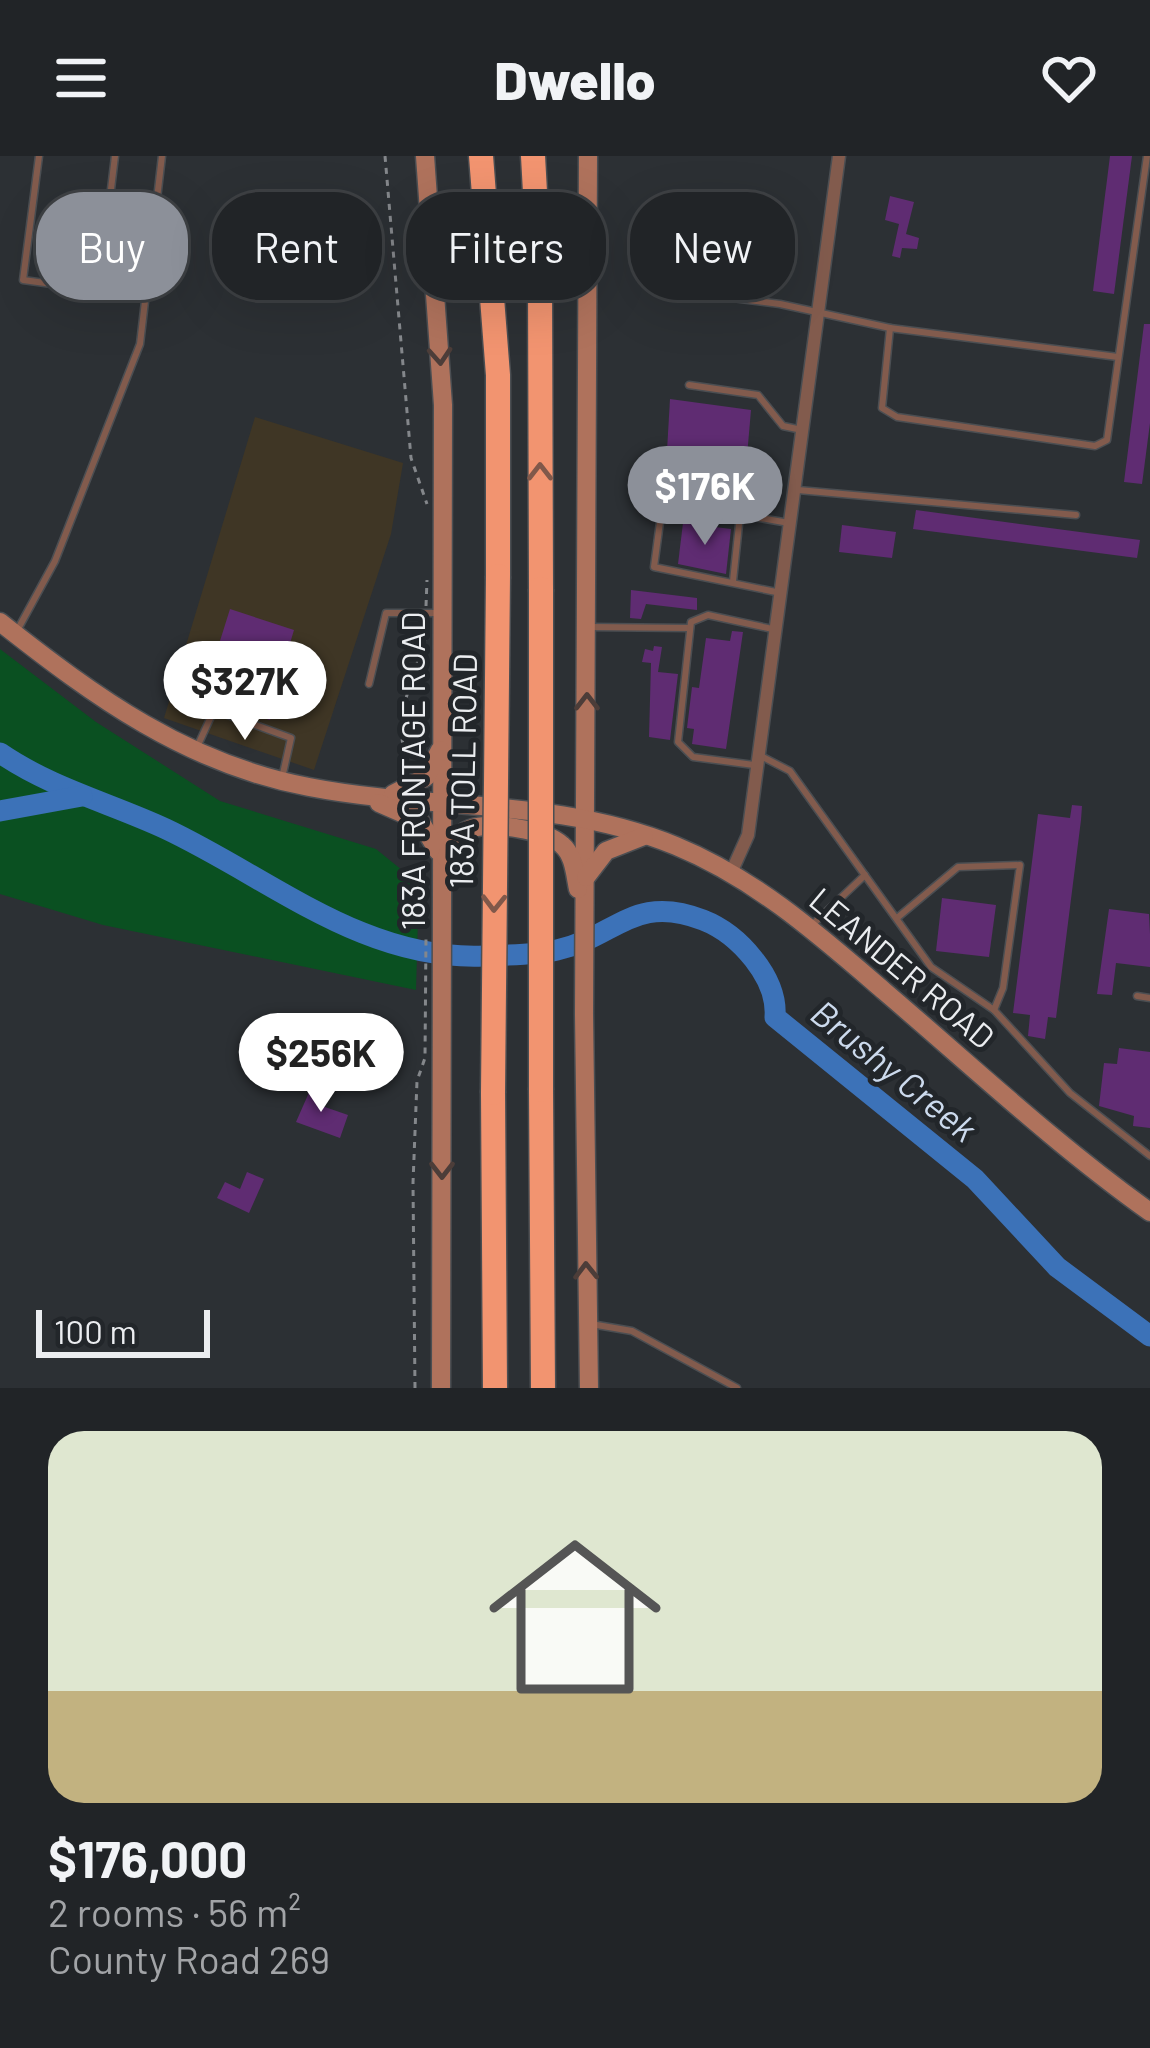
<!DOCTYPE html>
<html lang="en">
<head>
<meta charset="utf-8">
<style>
  :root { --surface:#212427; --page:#2d3033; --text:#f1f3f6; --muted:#a2a4a7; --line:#3e4144; --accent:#8c9099 }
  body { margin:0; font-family:Barlow,sans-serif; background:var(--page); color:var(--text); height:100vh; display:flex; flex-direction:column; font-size:45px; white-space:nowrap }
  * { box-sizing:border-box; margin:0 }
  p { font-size:39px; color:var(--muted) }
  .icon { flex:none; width:66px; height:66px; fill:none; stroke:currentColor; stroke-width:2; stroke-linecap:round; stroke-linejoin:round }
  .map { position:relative; height:1232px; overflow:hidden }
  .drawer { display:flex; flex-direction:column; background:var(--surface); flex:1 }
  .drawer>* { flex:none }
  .top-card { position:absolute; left:36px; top:36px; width:1080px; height:108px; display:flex; gap:24px }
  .scale { position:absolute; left:36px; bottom:30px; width:174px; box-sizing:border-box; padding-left:12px; border:6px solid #ebedf0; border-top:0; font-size:33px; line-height:42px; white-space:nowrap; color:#ebedf0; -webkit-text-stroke:9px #22262a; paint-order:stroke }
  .price { position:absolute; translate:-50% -102px; padding:0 27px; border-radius:42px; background:#fff; color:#222; font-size:39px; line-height:78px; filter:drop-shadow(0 3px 6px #0008) }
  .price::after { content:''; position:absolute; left:50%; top:72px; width:36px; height:27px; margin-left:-18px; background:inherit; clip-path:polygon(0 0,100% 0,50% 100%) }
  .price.on { background:var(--accent); color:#fff }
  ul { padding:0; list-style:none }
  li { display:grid; align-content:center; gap:24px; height:636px; padding:0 48px }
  li span { display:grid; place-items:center; height:372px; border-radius:36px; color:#555 }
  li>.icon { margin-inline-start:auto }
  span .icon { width:216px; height:216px; fill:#fffc; stroke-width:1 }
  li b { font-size:51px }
  .tag { padding:0 42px; border-radius:48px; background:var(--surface); box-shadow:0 12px 48px #0002,0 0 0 3px var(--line); font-size:42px; line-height:108px }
  .tag.on { background:var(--accent); color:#fff }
  header { display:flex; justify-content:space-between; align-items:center; height:156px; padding:0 48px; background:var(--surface); font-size:54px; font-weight:800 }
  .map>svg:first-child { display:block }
  .commercial { fill:#3f3625 }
  .green { fill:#0a5021 }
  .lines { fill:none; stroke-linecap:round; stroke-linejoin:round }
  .river { stroke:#3c72b8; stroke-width:21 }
  .building { fill:#5f2c72 }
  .lane-casing { stroke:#4b4e52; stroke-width:9 }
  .street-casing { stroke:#4b4e52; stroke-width:15 }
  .secondary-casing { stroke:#4b4e52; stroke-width:21 }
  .highway-casing { stroke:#4b4e52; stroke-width:27 }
  .path { stroke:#84878b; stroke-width:3; stroke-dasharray:6 6; stroke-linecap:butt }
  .lane { stroke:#825b4d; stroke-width:6 }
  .street { stroke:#825b4d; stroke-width:12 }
  .secondary { stroke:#af725c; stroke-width:18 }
  .highway { stroke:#f29470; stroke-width:24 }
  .highway-bridge-casing { stroke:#4b4e52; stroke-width:27; stroke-linecap:butt }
  .highway-bridge { stroke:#f29470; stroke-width:24 }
  .oneway { stroke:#4c3d39 }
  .oneway2 { stroke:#80584a }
  .labels { text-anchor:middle; stroke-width:10; stroke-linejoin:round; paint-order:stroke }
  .street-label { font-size:33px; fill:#ebedf0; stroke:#22262a }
  .water-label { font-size:36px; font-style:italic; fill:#ccdaed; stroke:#22262a }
</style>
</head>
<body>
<header><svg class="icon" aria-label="menu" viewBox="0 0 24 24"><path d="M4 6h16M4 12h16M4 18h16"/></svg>Dwello<svg class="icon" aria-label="heart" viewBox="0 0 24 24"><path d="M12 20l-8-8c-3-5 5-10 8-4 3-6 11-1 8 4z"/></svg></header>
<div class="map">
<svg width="1150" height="1232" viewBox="0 0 1150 1232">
  <rect width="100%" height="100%" fill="#2c3034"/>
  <!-- commercial -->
  <polygon class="commercial" points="255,261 403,307 391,378 314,614 164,562"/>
  <!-- green -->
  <polygon class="green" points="0,493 96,566 220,645 376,693 408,719 418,762 416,834 103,769 0,738"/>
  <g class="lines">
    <!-- river -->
    <g class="river">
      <path d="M0,597c51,35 110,50 166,76 104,49 197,132 318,127 23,-1 51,-1 73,-6 59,-13 77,-57 146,-30 36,14 75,58 72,97l200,162 82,88 93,69"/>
      <polyline points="0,655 82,640"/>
    </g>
  </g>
  <!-- building -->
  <g class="building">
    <polygon points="1110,0 1132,0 1114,138 1093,135"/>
    <polygon points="890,40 914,46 906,78 919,82 917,93 902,92 900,102 892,100 899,68 885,64"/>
    <polygon points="1144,168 1150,168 1150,267 1142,328 1124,326"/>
    <polygon points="670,243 751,254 745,323 666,312"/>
    <polygon points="916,354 1140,384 1137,402 913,373"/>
    <polygon points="683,367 731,373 726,418 678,408"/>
    <polygon points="842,369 896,376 892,402 839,396"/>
    <polygon points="631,434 697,442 697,454 646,448 641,463 630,462"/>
    <polygon points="230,453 294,474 279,524 270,523 262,546 275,550 270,564 230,552 242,515 214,504"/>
    <polygon points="732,475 743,476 726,593 692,588 694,573 687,572 692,531 699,532 706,482 730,485"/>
    <polygon points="654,490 662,491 658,516 678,518 670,584 649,581 651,507 642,506 645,493 653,495"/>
    <polygon points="1072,649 1082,650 1081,664 1056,862 1048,861 1045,883 1028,880 1030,859 1013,857 1038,658 1070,662"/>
    <polygon points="942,742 996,749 989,801 936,795"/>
    <polygon points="1109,753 1149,758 1150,778 1150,811 1116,807 1112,839 1097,838"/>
    <polygon points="1119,892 1150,896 1150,972 1133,970 1134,960 1099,950 1104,907 1117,908"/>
    <polygon points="311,932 327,938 322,950 348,959 340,982 296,966"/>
    <polygon points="247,1016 264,1023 249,1057 217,1042 225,1026 240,1033"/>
  </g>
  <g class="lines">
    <!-- lane casing -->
    <g class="lane-casing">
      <g id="lane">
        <polyline points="39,0 23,124 147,141"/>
        <polyline points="99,133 115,0"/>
        <polyline points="661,133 780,148 890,172 882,252 897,261 1095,290 1107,284 1147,0"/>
        <polyline points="890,172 1118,201"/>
        <polyline points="689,229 758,239 783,270 802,274"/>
        <polyline points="798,334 1076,359"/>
        <polyline points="755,361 763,306"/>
        <polyline points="733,425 740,359"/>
        <polyline points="781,437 654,411 662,351 668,346 789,367"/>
        <polyline points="590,471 690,472"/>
        <polyline points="18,473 55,405 140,188 162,0"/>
        <polyline points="369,528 386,457 440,457"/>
        <polyline points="198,589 214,554 291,582 282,622"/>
        <polyline points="759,599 790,615 931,811 994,854 1070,937 1150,1000"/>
        <polyline points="754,609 693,601 678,586 691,466 708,459 777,474"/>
        <polyline points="897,762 958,711 1020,709 1003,832 994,854"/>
        <polyline points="811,770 865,719"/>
        <polyline points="1137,840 1150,842"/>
        <polyline points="591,1168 632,1175 737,1232"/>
      </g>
    </g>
    <!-- street casing -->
    <g class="street-casing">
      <polyline id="street" points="731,717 748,679 839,0"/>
    </g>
    <!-- secondary casing -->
    <g class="secondary-casing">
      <g id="secondary">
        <polyline points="425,0 443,249 441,1232"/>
        <polyline points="588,0 584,858 589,1232"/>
        <path d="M0,466c95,75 187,142 309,165 124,24 247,10 367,59 80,33 143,89 208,145 88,75 172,154 266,221"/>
        <polyline points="393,638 426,621 440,594"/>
        <polyline points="379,647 420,665 438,695"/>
        <path d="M446,702c5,-12 11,-24 24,-29 21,-8 76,1 92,16 12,10 13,30 16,44"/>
        <polyline points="586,721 606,695 644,680"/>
      </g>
    </g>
    <!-- highway casing -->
    <g class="highway-casing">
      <g id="highway">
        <polyline points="481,0 498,219 498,420"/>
        <polyline points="533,0 540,126 541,433"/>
        <polyline points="541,934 543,1232"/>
        <polyline points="493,937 495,1232"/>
      </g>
    </g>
    <!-- path -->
    <g class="path">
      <polyline points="385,0 411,302 427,348"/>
      <polyline points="426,450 427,424"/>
      <path d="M412,611c-26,-38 4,-95 15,-134"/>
      <polyline points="415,1232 413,1027 417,925 425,902 426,780"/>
    </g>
    <!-- lane -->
    <use href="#lane" class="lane"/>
    <!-- street -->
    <use href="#street" class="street"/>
    <!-- secondary -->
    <use href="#secondary" class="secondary"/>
    <!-- highway -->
    <use href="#highway" class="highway"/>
    <!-- highway-bridge casing -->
    <g class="highway-bridge-casing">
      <g id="highway-bridge">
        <polyline points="541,433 541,934"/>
        <polyline points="493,937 498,420"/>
      </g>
    </g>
    <!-- highway-bridge -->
    <use href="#highway-bridge" class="highway-bridge"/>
  </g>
  <!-- one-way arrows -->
  <defs><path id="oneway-chevron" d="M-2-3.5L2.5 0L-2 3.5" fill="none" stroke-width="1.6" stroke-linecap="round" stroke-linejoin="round" transform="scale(3)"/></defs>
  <g class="oneway">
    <use href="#oneway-chevron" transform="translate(440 200) rotate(86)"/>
    <use href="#oneway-chevron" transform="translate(587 546) rotate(-90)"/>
    <use href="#oneway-chevron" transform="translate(442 1014) rotate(90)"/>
    <use href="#oneway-chevron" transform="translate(586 1115) rotate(-91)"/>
  </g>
  <g class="oneway2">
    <use href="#oneway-chevron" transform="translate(540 316) rotate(-90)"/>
    <use href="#oneway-chevron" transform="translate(494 747) rotate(91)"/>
  </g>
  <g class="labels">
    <!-- street labels -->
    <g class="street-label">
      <text transform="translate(413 615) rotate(-90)" y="12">183A FRONTAGE ROAD</text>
      <text transform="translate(463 615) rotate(-89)" y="12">183A TOLL ROAD</text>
      <text transform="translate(902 812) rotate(40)" y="12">LEANDER ROAD</text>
    </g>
    <!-- water labels -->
    <g class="water-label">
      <text transform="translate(894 915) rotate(39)" y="13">Brushy Creek</text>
    </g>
  </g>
</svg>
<div class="scale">100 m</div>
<b class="price on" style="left:705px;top:392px">$176K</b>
<b class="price" style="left:245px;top:587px">$327K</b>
<b class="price" style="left:321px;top:959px">$256K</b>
<div class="top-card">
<a class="tag on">Buy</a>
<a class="tag">Rent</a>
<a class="tag">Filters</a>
<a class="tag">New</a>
</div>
</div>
<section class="drawer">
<ul>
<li><span style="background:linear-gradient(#dfe7d0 70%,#c2b280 0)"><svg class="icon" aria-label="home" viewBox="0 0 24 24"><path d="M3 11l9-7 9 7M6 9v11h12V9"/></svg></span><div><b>$176,000</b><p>2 rooms · 56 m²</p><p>County Road 269</p></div></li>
</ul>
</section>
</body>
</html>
